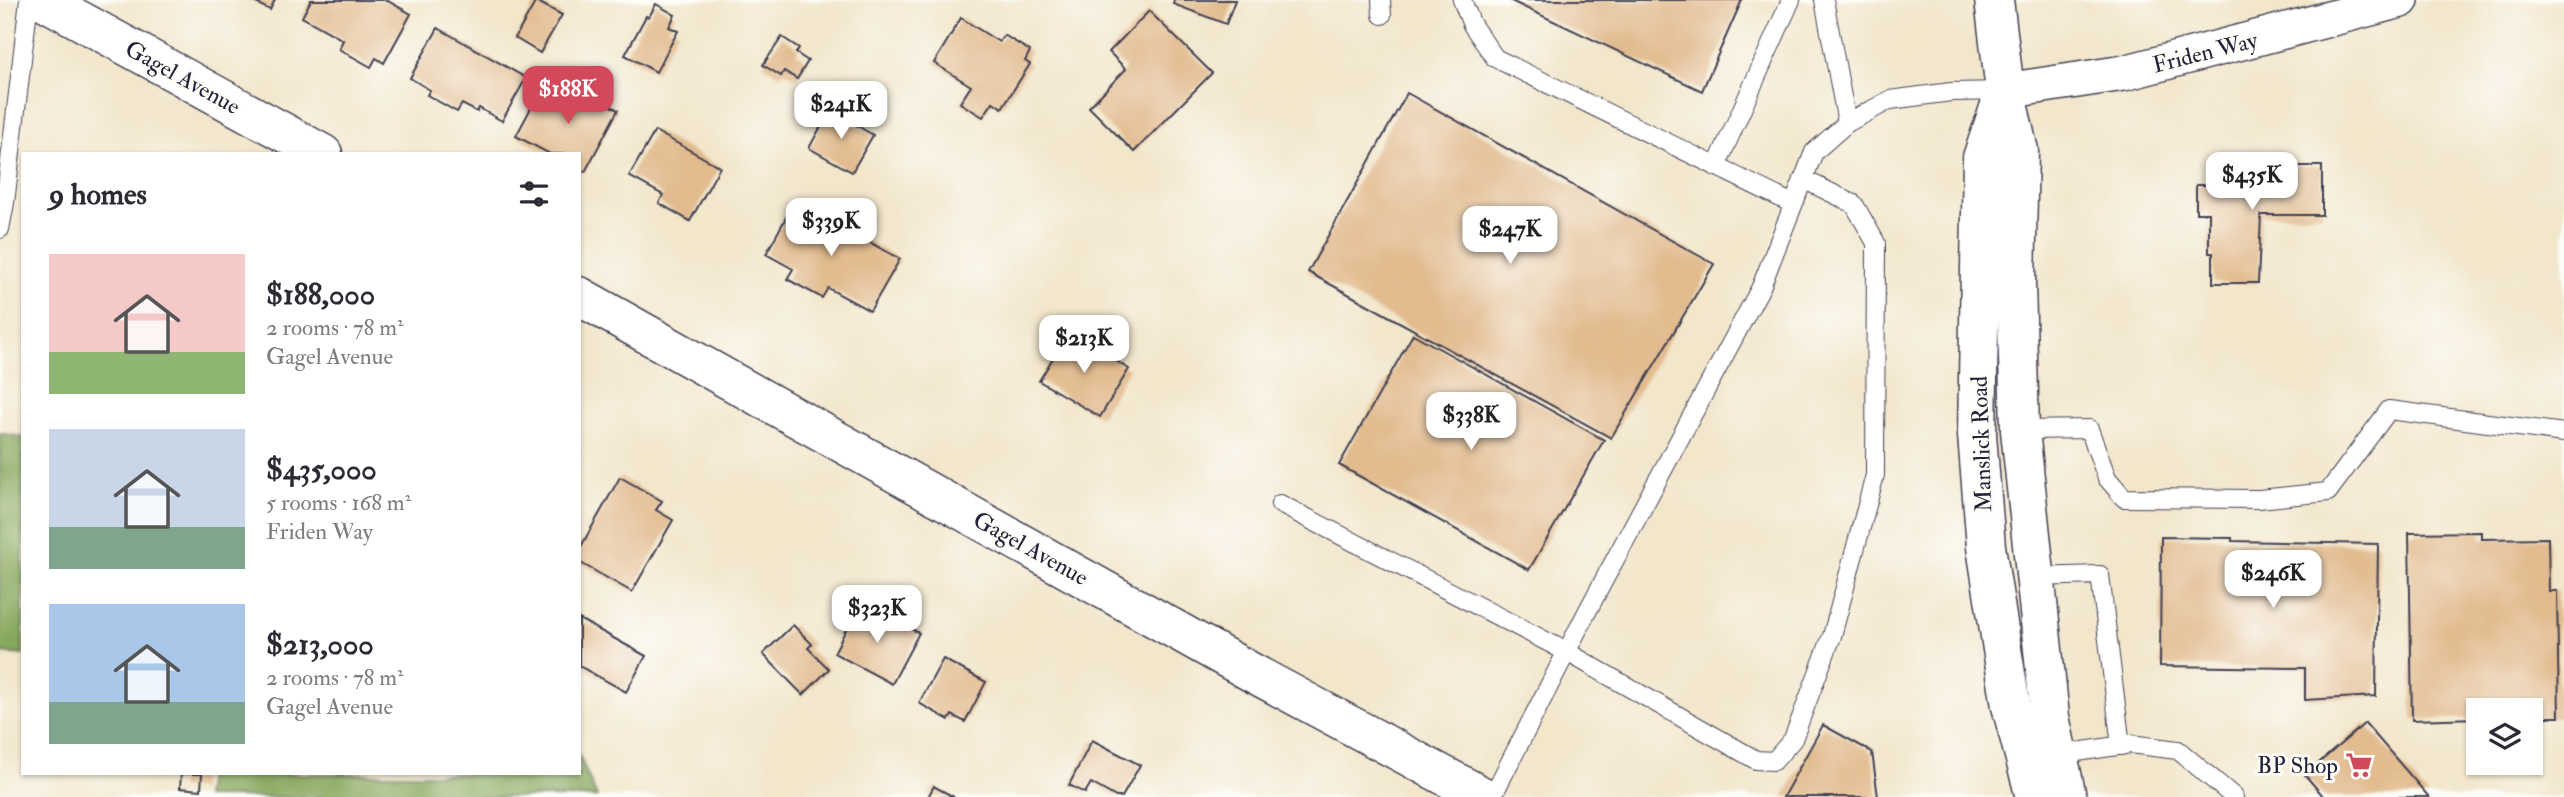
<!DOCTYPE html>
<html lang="en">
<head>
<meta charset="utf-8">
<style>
  :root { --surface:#fff; --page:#f7f7f7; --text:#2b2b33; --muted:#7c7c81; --accent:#d1495b }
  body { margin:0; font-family:"IM FELL Double Pica",serif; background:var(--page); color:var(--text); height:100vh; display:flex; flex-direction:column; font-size:26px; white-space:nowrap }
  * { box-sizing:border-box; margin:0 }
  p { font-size:23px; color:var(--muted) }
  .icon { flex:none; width:38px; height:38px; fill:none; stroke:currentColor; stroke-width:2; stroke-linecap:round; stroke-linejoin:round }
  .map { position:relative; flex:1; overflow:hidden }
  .sheet { position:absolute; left:21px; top:152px; width:560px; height:623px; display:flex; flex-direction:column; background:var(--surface); border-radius:0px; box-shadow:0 2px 5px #0004 }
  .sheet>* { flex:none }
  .fabs { position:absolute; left:2466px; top:698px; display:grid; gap:14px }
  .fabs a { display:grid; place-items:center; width:77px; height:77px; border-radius:0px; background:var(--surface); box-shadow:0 2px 5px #0004; font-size:35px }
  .price { position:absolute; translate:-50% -60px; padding:0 16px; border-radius:14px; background:#fff; color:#222; font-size:23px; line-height:46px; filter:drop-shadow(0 2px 4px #0008) }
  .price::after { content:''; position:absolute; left:50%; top:42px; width:21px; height:16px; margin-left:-10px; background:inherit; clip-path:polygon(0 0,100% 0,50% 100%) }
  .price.active { background:var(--accent); color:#fff }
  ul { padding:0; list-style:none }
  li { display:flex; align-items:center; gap:21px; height:175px; padding:0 28px }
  li span { display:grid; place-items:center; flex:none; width:196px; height:140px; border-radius:0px; color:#555 }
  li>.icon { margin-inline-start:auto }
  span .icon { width:84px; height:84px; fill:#fffc; stroke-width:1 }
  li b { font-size:30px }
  h2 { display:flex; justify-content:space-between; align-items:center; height:84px; padding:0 28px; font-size:30px }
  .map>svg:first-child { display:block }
  .forest { fill:#86a75c; stroke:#54644c; stroke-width:2 }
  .building { fill:#e2bb8f }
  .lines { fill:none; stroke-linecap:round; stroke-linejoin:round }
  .service-casing { stroke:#413f51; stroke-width:20 }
  .minor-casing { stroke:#413f51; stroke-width:38 }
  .tertiary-casing { stroke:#413f51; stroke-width:41 }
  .secondary-casing { stroke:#413f51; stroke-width:41 }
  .service { stroke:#fff; stroke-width:18 }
  .minor { stroke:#fff; stroke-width:35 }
  .tertiary { stroke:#fff; stroke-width:38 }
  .secondary { stroke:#fff; stroke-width:38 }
  .labels { text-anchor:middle; stroke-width:6; stroke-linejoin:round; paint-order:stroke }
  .street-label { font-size:23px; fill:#22223b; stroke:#fdfcf7 }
  .poi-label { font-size:23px; fill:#22223b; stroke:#fdfcf7; text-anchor:end }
</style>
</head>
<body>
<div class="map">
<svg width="2564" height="797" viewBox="0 0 2564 797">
  <rect width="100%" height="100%" fill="#fdfcf7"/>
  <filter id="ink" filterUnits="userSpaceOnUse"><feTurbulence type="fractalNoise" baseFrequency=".0143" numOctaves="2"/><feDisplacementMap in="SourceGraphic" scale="14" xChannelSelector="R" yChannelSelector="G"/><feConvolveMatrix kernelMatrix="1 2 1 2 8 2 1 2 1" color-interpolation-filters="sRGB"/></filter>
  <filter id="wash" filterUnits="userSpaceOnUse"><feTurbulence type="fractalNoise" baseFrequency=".00686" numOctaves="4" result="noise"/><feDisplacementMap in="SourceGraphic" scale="28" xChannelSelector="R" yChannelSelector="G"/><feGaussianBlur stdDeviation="1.57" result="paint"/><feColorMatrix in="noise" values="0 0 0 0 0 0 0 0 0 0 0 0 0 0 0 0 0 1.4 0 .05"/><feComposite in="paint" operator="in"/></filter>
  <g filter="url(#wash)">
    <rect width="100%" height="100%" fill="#f2e6cb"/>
    <!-- forest -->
    <g class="forest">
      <polygon points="0,433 23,437 23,655 0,653"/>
      <polygon points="579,755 597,797 205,797 208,774 579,774"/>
    </g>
    <g id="blocks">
      <!-- building -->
      <g class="building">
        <polygon points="250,0 275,0 270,10"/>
        <polygon points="311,0 386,0 411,14 384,63 376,58 371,67 339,49 343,40 302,17"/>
        <polygon points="1174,0 1235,0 1226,24 1173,4"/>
        <polygon points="1509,0 1742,0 1702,91"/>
        <polygon points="536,1 562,15 540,53 515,38"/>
        <polygon points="656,4 675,15 669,27 678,31 656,72 625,55 646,16 649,17"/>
        <polygon points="1149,11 1212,73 1134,152 1089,107 1126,69 1109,52"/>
        <polygon points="961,18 999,42 1004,35 1030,51 1025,61 1030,64 1002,108 993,102 983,117 960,103 971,86 934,63"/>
        <polygon points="438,28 526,78 502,121 479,108 477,112 462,104 457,112 427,95 430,90 410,78"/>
        <polygon points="782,37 799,48 796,53 808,61 797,79 784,71 781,76 763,65"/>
        <polygon points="541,89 576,108 585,92 618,110 585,172 579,169 579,154 550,154 516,136"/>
        <polygon points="1407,93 1714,264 1611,438 1308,272"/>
        <polygon points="830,110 873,135 852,172 809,148"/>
        <polygon points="655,131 720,167 690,221 659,203 663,195 629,176"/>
        <polygon points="2209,166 2322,166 2322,215 2261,215 2258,283 2213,283 2213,253 2209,253 2209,213 2196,213 2196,185 2209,185"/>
        <polygon points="795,201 900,259 870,311 828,288 822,298 787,279 793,269 766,254"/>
        <polygon points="1069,332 1129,369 1100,417 1039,381"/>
        <polygon points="1413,334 1604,440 1529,570 1339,465"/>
        <polygon points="620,477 662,501 656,510 673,520 632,592 579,562 579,550"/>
        <polygon points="2481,532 2481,539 2548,538 2549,591 2557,591 2559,717 2530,717 2530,710 2478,710 2478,718 2412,720 2409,533"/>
        <polygon points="2161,537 2232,538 2232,541 2378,544 2376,696 2305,700 2305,668 2160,666"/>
        <polygon points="857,608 888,625 891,618 919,633 892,684 834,653"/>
        <polygon points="579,619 646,656 626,692 579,666"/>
        <polygon points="793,625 812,644 808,648 829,669 803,695 763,654"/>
        <polygon points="943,659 986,682 965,722 952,715 949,720 919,703"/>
        <polygon points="2365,723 2429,797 2324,797 2305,775"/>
        <polygon points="1823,725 1872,752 1878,797 1783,797"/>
        <polygon points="1092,740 1140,765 1122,797 1116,797 1091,783 1085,793 1069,785"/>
        <polygon points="181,774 202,774 201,790 180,788"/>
        <polygon points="934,786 935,787 954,797 928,797"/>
      </g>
    </g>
  </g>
  <g filter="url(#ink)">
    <use href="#blocks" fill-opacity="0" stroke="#413f51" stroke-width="2"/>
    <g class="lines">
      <!-- service casing -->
      <g class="service-casing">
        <g id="service">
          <polyline points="1381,0 1382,15"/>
          <polyline points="1462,0 1472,25 1495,58 1793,204"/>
          <polyline points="1824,0 1847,123"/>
          <polyline points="1716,167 1791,0"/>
          <polyline points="0,229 5,203 29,0"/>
          <polyline points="2020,430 2089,429 2107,478 2124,498 2259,499 2328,492 2389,410 2564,433"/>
          <polyline points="1280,504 1567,652 1756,760 1774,761 1793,739 1832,636 1875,475 1876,243 1854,204 1803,179"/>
          <polyline points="2034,577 2100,575 2121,746"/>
          <polyline points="2057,755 2130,744 2178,750 2234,797"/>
          <polyline points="1492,797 1589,608 1761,287 1814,152 1847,123 1890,100 1951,92 2005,91"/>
        </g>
      </g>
      <!-- minor casing -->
      <g class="minor-casing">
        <polyline id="minor" points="2005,91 2124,73 2401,0"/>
      </g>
      <!-- tertiary casing -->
      <g class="tertiary-casing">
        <g id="tertiary">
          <polyline points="43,0 323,154"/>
          <polyline points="579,296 1251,672 1484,797"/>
        </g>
      </g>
      <!-- secondary casing -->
      <g class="secondary-casing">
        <g id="secondary">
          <polyline points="1994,0 2005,91 2019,151 2016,283 2020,430 2050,717 2067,797"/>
          <polyline points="2005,91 1982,158 1977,435 1986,547 2011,706 2035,797"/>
        </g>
      </g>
      <!-- service -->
      <use href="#service" class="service"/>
      <!-- minor -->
      <use href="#minor" class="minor"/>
      <!-- tertiary -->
      <use href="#tertiary" class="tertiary"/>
      <!-- secondary -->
      <use href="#secondary" class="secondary"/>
    </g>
  </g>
  <!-- icons -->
  <defs>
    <g id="supermarket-bare" transform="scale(2.1)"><path d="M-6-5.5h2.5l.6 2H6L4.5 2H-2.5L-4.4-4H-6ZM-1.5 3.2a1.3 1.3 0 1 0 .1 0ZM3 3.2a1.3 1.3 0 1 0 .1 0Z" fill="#d1495b" stroke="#fdfcf7" stroke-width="2.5" paint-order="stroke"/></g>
  </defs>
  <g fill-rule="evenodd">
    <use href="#supermarket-bare" x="2359" y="765"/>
  </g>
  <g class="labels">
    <!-- street labels -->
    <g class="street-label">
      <text transform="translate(2205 52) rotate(-14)" y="8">Friden Way</text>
      <text transform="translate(183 77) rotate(29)" y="8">Gagel Avenue</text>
      <text transform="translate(1981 444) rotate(-92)" y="8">Manslick Road</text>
      <text transform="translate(1031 548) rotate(29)" y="8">Gagel Avenue</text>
    </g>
    <!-- poi labels -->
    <g class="poi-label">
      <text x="2338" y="773">BP Shop</text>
    </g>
  </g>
</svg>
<div class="fabs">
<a><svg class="icon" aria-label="layers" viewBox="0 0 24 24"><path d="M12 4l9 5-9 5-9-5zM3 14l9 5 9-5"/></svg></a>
</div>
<b class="price active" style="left:568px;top:126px">$188K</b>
<b class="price" style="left:841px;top:141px">$241K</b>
<b class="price" style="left:2252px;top:212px">$435K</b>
<b class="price" style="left:831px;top:258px">$339K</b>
<b class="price" style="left:1510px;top:266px">$247K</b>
<b class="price" style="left:1084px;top:375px">$213K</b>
<b class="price" style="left:1471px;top:452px">$338K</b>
<b class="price" style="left:2273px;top:610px">$246K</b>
<b class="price" style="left:877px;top:645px">$323K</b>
<section class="sheet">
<h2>9 homes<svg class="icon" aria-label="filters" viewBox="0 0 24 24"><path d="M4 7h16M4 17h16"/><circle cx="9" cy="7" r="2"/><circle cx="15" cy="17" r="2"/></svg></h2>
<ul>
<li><span style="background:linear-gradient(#f6c9c9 70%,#8fb573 0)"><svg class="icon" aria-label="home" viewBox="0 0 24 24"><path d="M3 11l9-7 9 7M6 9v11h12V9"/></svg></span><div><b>$188,000</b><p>2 rooms · 78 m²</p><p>Gagel Avenue</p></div></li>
<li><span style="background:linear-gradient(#c9d6e8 70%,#7fa58c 0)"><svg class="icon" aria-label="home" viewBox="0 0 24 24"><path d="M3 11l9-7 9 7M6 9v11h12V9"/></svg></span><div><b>$435,000</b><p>5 rooms · 168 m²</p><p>Friden Way</p></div></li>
<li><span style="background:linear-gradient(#a9c7e8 70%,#7fa58c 0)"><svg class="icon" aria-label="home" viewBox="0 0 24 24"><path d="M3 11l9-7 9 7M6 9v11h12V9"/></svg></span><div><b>$213,000</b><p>2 rooms · 78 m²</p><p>Gagel Avenue</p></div></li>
</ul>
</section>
</div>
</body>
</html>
